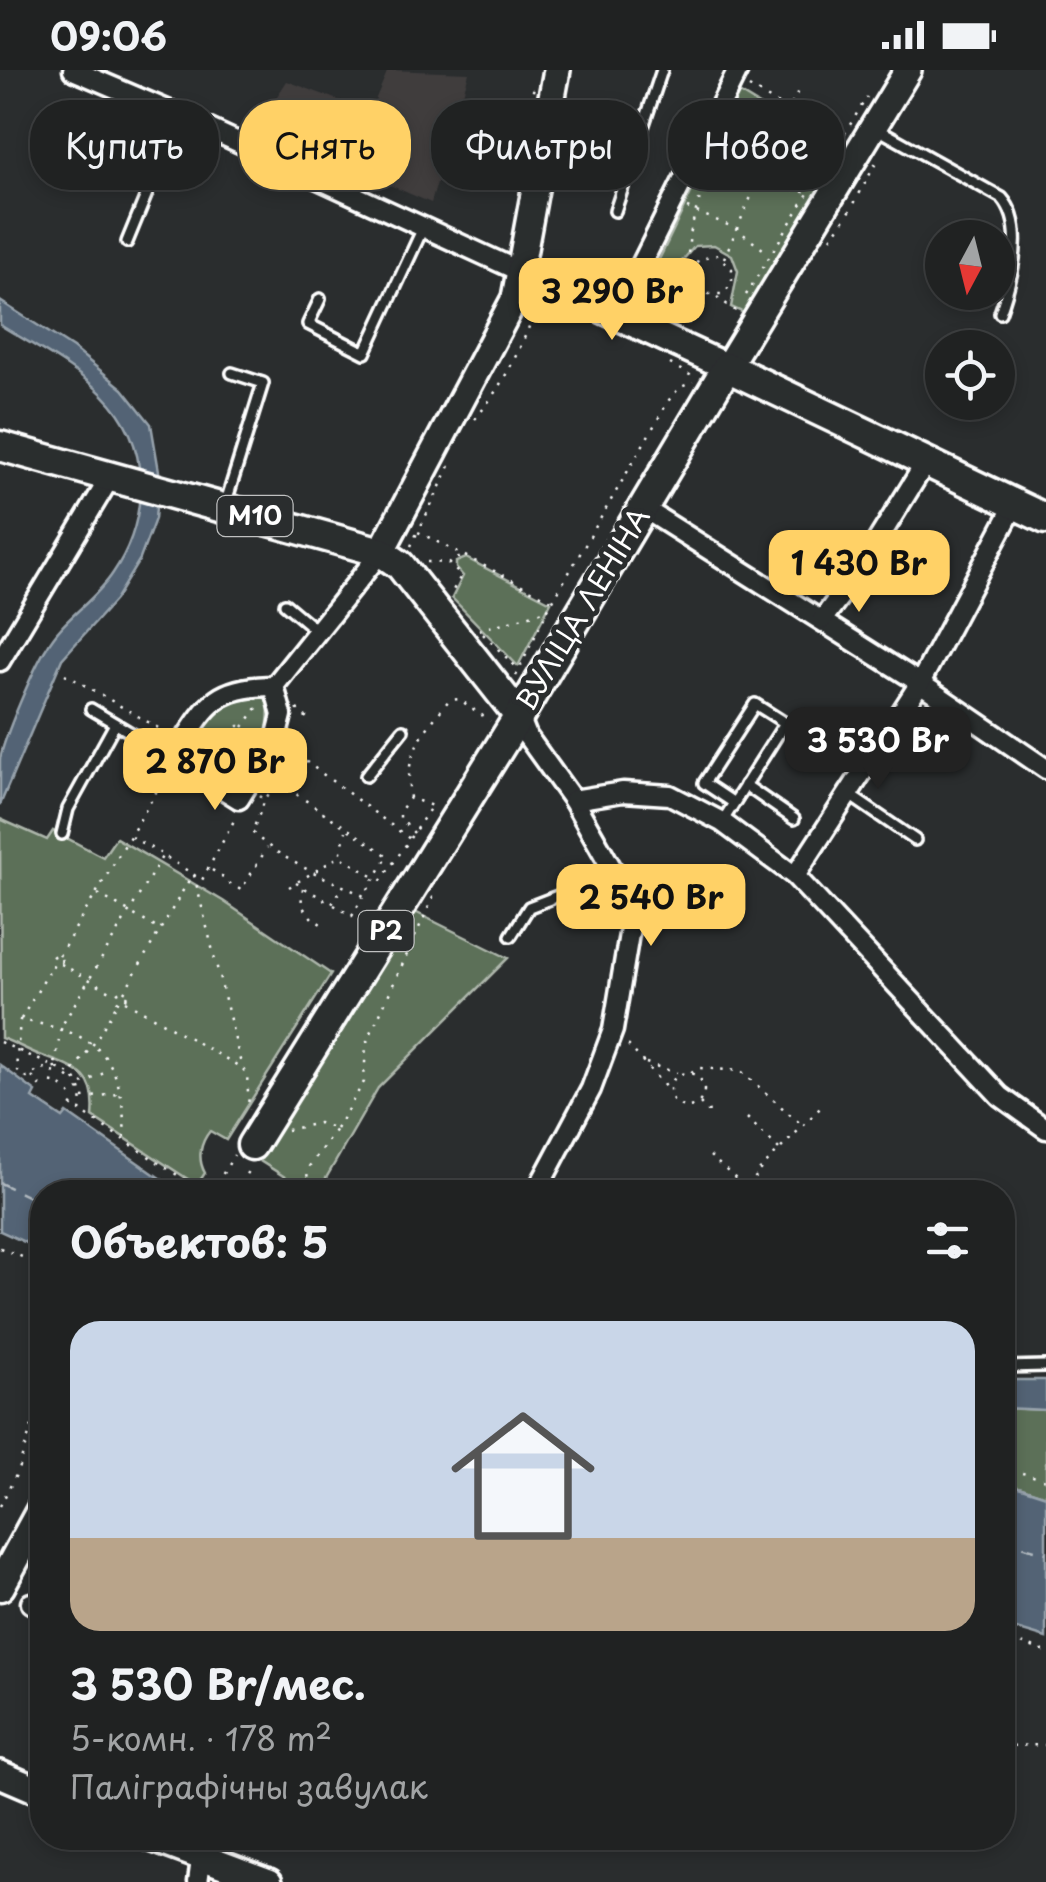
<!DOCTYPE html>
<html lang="ru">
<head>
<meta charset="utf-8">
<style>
  :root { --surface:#202222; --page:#282a2a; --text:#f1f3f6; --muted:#a2a4a5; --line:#3d3f40; --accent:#ffd166 }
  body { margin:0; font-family:"Playpen Sans",sans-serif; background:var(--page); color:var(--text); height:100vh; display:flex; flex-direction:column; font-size:38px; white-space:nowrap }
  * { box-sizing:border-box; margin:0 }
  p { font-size:32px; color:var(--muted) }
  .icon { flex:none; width:55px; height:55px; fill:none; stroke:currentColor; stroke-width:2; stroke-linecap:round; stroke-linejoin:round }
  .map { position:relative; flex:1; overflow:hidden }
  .drawer { position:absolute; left:30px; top:1110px; width:985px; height:670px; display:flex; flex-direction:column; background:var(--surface); border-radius:40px; box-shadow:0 5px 15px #0003,0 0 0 2px var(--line) }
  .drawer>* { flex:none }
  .banner { position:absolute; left:30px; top:30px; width:988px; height:90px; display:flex; gap:20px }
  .needle { width:65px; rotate:187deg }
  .controls { position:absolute; left:925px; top:150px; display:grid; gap:20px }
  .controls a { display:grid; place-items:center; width:90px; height:90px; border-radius:50%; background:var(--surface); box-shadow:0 5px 15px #0003,0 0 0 2px var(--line); font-size:50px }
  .price { position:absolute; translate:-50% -85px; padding:0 22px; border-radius:20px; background:var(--accent); color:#111; font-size:32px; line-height:65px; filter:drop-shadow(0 2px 5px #0008) }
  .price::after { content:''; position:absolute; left:50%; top:60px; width:30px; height:22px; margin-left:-15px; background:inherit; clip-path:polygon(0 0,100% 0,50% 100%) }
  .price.on { background:#222; color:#fff }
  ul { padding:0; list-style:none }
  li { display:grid; align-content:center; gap:20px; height:530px; padding:0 40px }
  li+li { border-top:2px solid var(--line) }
  li span { display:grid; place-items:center; height:310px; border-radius:30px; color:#555 }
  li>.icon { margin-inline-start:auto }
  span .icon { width:180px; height:180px; fill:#fffc; stroke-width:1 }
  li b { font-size:42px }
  h2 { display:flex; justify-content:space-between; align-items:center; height:120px; padding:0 40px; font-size:42px }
  .chip { padding:0 35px; border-radius:40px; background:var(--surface); box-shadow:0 5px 15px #0003,0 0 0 2px var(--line); font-size:35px; line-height:90px }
  .chip.on { background:var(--accent); color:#111 }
  .status { display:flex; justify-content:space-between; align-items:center; height:70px; padding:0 50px; background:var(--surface); direction:ltr }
  .status svg { height:28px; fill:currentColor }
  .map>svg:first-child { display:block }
  .built { fill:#403d3e }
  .green { fill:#5c6f59; stroke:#aeb7ac; stroke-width:2.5 }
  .water { fill:#526474; stroke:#97a2ac; stroke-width:2.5 }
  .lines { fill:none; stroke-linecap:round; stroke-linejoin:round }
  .ferry { stroke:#b1b9c0; stroke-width:2.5; stroke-dasharray:12 10; stroke-linecap:butt }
  .lane-casing { stroke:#fff; stroke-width:16 }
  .street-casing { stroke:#fff; stroke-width:25 }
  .secondary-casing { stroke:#fff; stroke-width:32 }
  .primary-casing { stroke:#fff; stroke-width:35 }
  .path { stroke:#fff; stroke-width:2.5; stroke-dasharray:2.5 8; stroke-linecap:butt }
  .lane { stroke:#2a2d2e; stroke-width:9 }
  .street { stroke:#2a2d2e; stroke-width:18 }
  .secondary { stroke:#2a2d2e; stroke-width:25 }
  .primary { stroke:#2a2d2e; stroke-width:28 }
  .labels { text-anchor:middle; stroke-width:10; stroke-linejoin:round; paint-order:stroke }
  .shield { fill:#2a2d2e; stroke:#bfc0c0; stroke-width:2.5 }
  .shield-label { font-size:25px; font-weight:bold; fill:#fff }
  .street-label { font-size:28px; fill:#fff; stroke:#2a2d2e }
</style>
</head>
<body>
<div class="status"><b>09:06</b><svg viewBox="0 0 49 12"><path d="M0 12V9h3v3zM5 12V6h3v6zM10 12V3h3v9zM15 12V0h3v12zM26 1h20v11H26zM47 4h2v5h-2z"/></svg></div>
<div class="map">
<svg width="1046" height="1812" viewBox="0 0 1046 1812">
  <rect width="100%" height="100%" fill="#2a2d2e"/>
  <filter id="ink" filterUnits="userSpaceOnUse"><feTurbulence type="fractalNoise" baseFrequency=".01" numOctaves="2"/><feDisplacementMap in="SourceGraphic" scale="20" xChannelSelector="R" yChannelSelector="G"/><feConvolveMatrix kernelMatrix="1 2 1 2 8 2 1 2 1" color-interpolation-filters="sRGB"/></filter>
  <g filter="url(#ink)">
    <!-- built -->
    <polygon class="built" points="388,0 469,3 431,133 257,57 287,11 370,42"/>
    <!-- green -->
    <g class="green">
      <polygon points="739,23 844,87 748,245 731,237 738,201 732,185 714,175 695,176 669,206 655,198"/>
      <polygon points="466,488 551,532 518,596 452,528 463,506 456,498 456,492"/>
      <path d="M260,619l8,6c4,44 -7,51 -31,86l-50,-30c25,-37 32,-43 73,-62z"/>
      <path d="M0,749l47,21 6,-9 50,26 13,-19 107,63 108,73 -105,166 -16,-9c-10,12 -13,28 -5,42l-8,12 -104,-68c4,-41 -13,-47 -48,-60 -15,-5 -29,-14 -44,-19z"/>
      <polygon points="413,841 508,888 378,1018 318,1122 274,1122 288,1109 260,1091"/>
      <polygon points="1002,1338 1046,1340 1046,1426 1003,1412"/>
    </g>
    <!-- water -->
    <g class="water">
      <path d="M0,231l73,47 50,41 28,35 8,47 -4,48 -15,40 -25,41 -53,59 -62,146c0,-14 0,-31 0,-46 4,-22 34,-92 47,-112 16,-29 48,-46 66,-74 19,-28 28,-59 27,-93 -2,-84 -77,-116 -140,-155z"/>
      <polygon points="0,995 36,1022 33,1028 63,1048 67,1043 164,1111 165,1122 42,1122 42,1180 0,1161"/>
      <polygon points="1002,1310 1046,1310 1046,1340 1003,1338"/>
      <polygon points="1003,1412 1046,1426 1046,1568 1003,1555"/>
    </g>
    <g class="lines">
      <!-- ferry -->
      <g class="ferry">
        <polyline points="0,1113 42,1133"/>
        <polyline points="1002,1471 1046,1483"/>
      </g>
      <!-- lane casing -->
      <g class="lane-casing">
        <g id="lane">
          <path d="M876,58l126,70c25,28 9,84 -2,115"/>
          <polyline points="615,141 662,0"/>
          <polyline points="127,172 179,45"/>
          <polyline points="320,229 308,254 365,283 423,158"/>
          <polyline points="225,435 263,313 232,303"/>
          <polyline points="285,534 317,561"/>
          <polyline points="91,639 173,688"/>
          <polyline points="366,706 403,660"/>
          <polyline points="745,715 794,749"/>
          <polyline points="848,724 915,770"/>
          <polyline points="722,752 785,653 755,634 704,713 734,733"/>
          <polyline points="62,764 68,739 115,654"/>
          <polyline points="511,866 529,837 615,804"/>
          <polyline points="1002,1297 1046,1296"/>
        </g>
      </g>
      <!-- street casing -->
      <g class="street-casing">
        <g id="street">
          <polyline points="73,0 179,45 521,202"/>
          <polyline points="616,245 738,0"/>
          <polyline points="643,438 920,613 1046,699"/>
          <polyline points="822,550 858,502 926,392"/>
          <polyline points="0,591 111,406"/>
          <path d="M274,616l8,29 -6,24 -37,60 -66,-41c32,-49 38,-72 101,-72l107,-134"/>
          <polyline points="519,646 527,666 573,730 615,804 632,846 613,960 591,1019 536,1122"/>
          <polyline points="573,730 623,722 670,725 722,752 795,806 1000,1026 1046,1059"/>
          <polyline points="795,806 920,613 1015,434"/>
          <polyline points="31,1533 42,1538"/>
          <polyline points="198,1812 204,1768"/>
        </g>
      </g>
      <!-- secondary casing -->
      <g class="secondary-casing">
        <g id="secondary">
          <polyline points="521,202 727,297 908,0"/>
          <polyline points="381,482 515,228 557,0"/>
          <polyline points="0,1704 42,1722"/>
          <polyline points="151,1768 269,1812"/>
        </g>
      </g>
      <!-- primary casing -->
      <g class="primary-casing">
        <g id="primary">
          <polyline points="0,376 381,482 400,495 519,646"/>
          <polyline points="252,1075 519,646 727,297 1046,449"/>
          <polyline points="0,1516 42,1439"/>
        </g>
      </g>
      <!-- path -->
      <g class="path">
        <polyline points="749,17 837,68"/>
        <polyline points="798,47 809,113"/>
        <polyline points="526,52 535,12"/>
        <polyline points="721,70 782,37"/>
        <polyline points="717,86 754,113 805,122"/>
        <polyline points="687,138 735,158 767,182"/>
        <polyline points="831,168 849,143 876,93"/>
        <polyline points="724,188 800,16"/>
        <path d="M692,202l6,-12 19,-5 15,14v14l-9,11h-20c-35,-29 1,-104 12,-139"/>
        <polyline points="656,204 692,214"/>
        <polyline points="746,225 867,27"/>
        <polyline points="717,227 737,242"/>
        <polyline points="688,254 702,225"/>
        <polyline points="670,294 690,305 692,309"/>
        <path d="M475,349c27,-32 47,-71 61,-111l9,-4"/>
        <polyline points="450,396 418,462 553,531"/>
        <polyline points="411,476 417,463"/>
        <polyline points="427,492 448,493 463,486"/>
        <polyline points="448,493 461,506 452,522"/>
        <polyline points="479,560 547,540"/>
        <polyline points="483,564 520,601"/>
        <polyline points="65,604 167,663"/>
        <polyline points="516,606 548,539 669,330 679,318 693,312"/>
        <polyline points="297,639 307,648"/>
        <circle cx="239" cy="663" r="7"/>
        <polyline points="243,657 260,634"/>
        <polyline points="289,679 410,769 380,812"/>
        <polyline points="219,699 236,669"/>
        <path d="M260,726l5,4 12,-19 111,75 -24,40c-40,-20 -80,-33 -112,-64l13,-32"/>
        <path d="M410,728c-6,-47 12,-63 39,-98l10,-1 31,22"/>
        <polyline points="414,763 400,748 400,741 410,728 435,737"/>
        <polyline points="131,767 162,784"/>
        <polyline points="410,768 431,737"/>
        <polyline points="343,788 374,807"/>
        <polyline points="212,800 223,807"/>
        <polyline points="194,805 242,998"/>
        <polyline points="229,813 241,820 267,778"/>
        <polyline points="296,813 332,834 342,817"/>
        <polyline points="289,817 340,786 346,761"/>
        <polyline points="303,818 301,835 312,848 324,856"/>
        <polyline points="98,824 160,860"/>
        <polyline points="334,835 352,846 363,827"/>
        <circle cx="56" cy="891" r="5.5"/>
        <polyline points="59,886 168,702"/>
        <polyline points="61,894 116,924"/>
        <circle cx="121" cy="927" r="5.5"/>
        <polyline points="124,922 192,805"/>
        <polyline points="125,931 242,998 247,1004 249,1040"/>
        <polyline points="21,949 53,895"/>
        <path d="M0,972l72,33c10,12 11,21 8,36l123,81"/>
        <polyline points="628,975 669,1021"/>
        <polyline points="646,993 677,1003"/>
        <path d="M56,997l-16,2 -13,9 -11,-8 4,-50c82,14 103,36 105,122"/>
        <circle cx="687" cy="1020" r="17"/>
        <polyline points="691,1003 700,998 741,1001 803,1056"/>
        <polyline points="32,1007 41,1017"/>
        <polyline points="52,1014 61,957 163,785 202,810 237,745"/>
        <polyline points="82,1014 110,1000"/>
        <polyline points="61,1017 94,973 118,932"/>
        <polyline points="69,1025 79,1019"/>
        <polyline points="83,1028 118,1024"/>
        <polyline points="700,1033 712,1045"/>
        <polyline points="71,1035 79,1040"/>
        <polyline points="747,1048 779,1079"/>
        <polyline points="336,1059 364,1012 366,974 435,823"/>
        <polyline points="287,1060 319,1053 336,1059 308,1098 306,1122"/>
        <polyline points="710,1086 745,1117"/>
        <polyline points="212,1122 234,1085"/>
        <polyline points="235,1122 250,1098"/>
        <polyline points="740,1122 753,1108"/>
        <polyline points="772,1122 754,1106 825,1033"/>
        <polyline points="0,1178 42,1195"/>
        <polyline points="1002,1397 1046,1410"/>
        <polyline points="0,1436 17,1403 42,1323"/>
        <polyline points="1002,1566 1046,1582"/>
        <polyline points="1002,1676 1046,1675"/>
        <polyline points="120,1768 132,1772"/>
      </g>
      <!-- lane -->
      <use href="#lane" class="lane"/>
      <!-- street -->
      <use href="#street" class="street"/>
      <!-- secondary -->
      <use href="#secondary" class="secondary"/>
      <!-- primary -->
      <use href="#primary" class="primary"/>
    </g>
  </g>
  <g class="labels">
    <!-- shield labels -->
    <g class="shield">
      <rect x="217.5" y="426" width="75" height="40" rx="8"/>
      <rect x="358.5" y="841" width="55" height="40" rx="8"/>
    </g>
    <g class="shield-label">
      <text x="255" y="455">М10</text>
      <text x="386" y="870">Р2</text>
    </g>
    <!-- street labels -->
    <g class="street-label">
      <text transform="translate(583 539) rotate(-59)" y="10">ВУЛІЦА ЛЕНІНА</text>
    </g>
  </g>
</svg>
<div class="controls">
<a><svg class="needle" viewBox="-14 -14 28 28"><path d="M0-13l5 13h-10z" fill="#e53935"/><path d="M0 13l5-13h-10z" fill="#a2a4a5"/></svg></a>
<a><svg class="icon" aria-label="locate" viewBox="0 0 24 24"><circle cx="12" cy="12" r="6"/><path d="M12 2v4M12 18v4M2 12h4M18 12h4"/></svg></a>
</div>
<b class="price" style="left:612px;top:273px">3 290 Br</b>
<b class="price" style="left:859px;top:545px">1 430 Br</b>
<b class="price on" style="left:878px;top:722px">3 530 Br</b>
<b class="price" style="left:215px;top:743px">2 870 Br</b>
<b class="price" style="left:651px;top:879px">2 540 Br</b>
<div class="banner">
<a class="chip">Купить</a>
<a class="chip on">Снять</a>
<a class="chip">Фильтры</a>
<a class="chip">Новое</a>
</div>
<section class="drawer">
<h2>Объектов: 5<svg class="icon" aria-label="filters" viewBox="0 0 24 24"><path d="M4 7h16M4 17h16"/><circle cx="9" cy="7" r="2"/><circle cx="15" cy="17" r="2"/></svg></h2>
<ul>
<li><span style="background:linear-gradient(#c9d6e8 70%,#b9a48a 0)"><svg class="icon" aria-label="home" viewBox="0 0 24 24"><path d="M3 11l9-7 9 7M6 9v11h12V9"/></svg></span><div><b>3 530 Br/мес.</b><p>5-комн. · 178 m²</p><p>Паліграфічны завулак</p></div></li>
</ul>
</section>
</div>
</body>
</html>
